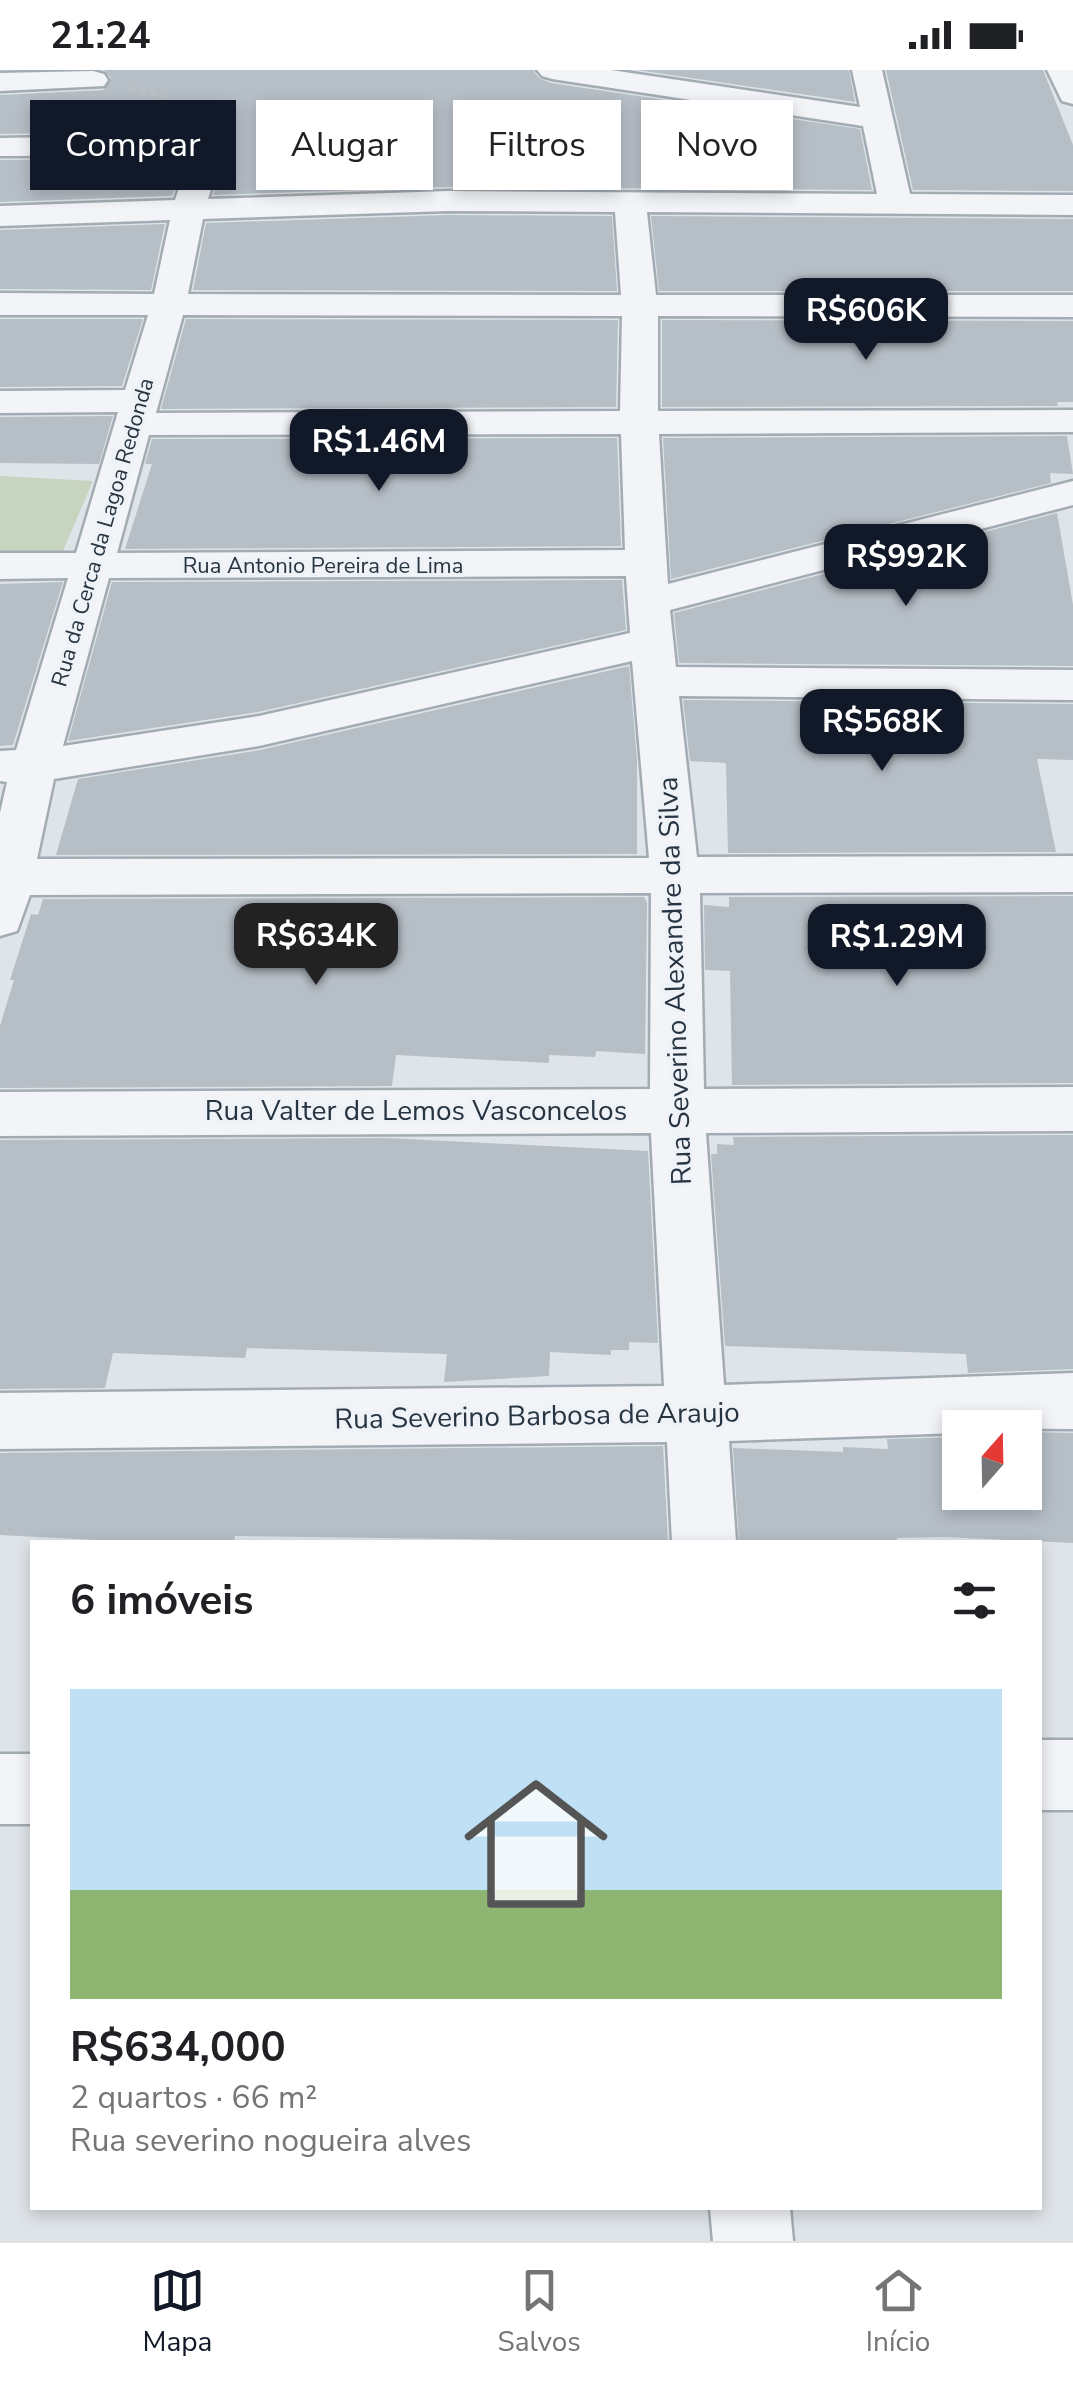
<!DOCTYPE html>
<html lang="pt">
<head>
<meta charset="utf-8">
<style>
  :root { --surface:#fff; --page:#f2f2f2; --text:#202124; --muted:#757577; --line:#e0e0e0; --accent:#111827 }
  body { margin:0; font-family:"Nunito Sans",sans-serif; background:var(--page); color:var(--text); height:100vh; display:flex; flex-direction:column; font-size:38px; white-space:nowrap }
  * { box-sizing:border-box; margin:0 }
  p { font-size:32px; color:var(--muted) }
  .icon { flex:none; width:55px; height:55px; fill:none; stroke:currentColor; stroke-width:2; stroke-linecap:round; stroke-linejoin:round }
  .map { position:relative; flex:1; overflow:hidden }
  .drawer { position:absolute; left:30px; top:1470px; width:1012px; height:670px; display:flex; flex-direction:column; background:var(--surface); border-radius:0px; box-shadow:0 5px 15px #0003 }
  .drawer>* { flex:none }
  .banner { position:absolute; left:30px; top:30px; width:1015px; height:90px; display:flex; gap:20px }
  .needle { width:65px; rotate:20deg }
  .tools { position:absolute; left:942px; top:1340px; display:grid; gap:20px }
  .tools a { display:grid; place-items:center; width:100px; height:100px; border-radius:0px; background:var(--surface); box-shadow:0 5px 15px #0003; font-size:50px }
  .price { position:absolute; translate:-50% -85px; padding:0 22px; border-radius:20px; background:var(--accent); color:#fff; font-size:32px; line-height:65px; filter:drop-shadow(0 2px 5px #0008) }
  .price::after { content:''; position:absolute; left:50%; top:60px; width:30px; height:22px; margin-left:-15px; background:inherit; clip-path:polygon(0 0,100% 0,50% 100%) }
  .price.on { background:#222; color:#fff }
  ul { padding:0; list-style:none }
  li { display:grid; align-content:center; gap:20px; height:530px; padding:0 40px }
  li+li { border-top:2px solid var(--line) }
  li span { display:grid; place-items:center; height:310px; border-radius:0px; color:#555 }
  li>.icon { margin-inline-start:auto }
  span .icon { width:180px; height:180px; fill:#fffc; stroke-width:1 }
  li b { font-size:42px }
  h2 { display:flex; justify-content:space-between; align-items:center; height:120px; padding:0 40px; font-size:42px }
  .tag { padding:0 35px; border-radius:0px; background:var(--surface); box-shadow:0 5px 15px #0003; font-size:35px; line-height:90px }
  .tag.on { background:var(--accent); color:#fff }
  .status { display:flex; justify-content:space-between; align-items:center; height:70px; padding:0 50px; background:var(--surface); direction:ltr }
  .status svg { height:28px; fill:currentColor }
  .tabs { display:flex; justify-content:space-around; align-items:center; height:140px; border-top:2px solid var(--line); background:var(--surface); font-size:28px; color:var(--muted) }
  .tabs a { display:grid; justify-items:center; gap:5px }
  .tabs .on { color:var(--accent) }
  .map>svg:first-child { display:block }
  .green { fill:#c7d4c0 }
  .building { fill:#b6bec6 }
  .lines { fill:none; stroke-linecap:round; stroke-linejoin:round }
  .minor-casing { stroke:#a4acb3; stroke-width:5 }
  .path { stroke:#bdc2c8; stroke-width:4; stroke-dasharray:5 5; stroke-linecap:butt }
  .minor { fill:#f2f4f7; fill-rule:evenodd }
  .labels { text-anchor:middle; stroke-width:8; stroke-linejoin:round; paint-order:stroke }
  .far-street-label { font-size:22px; fill:#273441; stroke:#eff3f7 }
  .street-label { font-size:28px; fill:#273441; stroke:#eff3f7 }
</style>
</head>
<body>
<div class="status"><b>21:24</b><svg viewBox="0 0 49 12"><path d="M0 12V9h3v3zM5 12V6h3v6zM10 12V3h3v9zM15 12V0h3v12zM26 1h20v11H26zM47 4h2v5h-2z"/></svg></div>
<div class="map">
<svg width="1073" height="2171" viewBox="0 0 1073 2171">
  <rect width="100%" height="100%" fill="#dfe4e9"/>
  <!-- green -->
  <polygon class="green" points="0,406 93,411 62,483 0,482"/>
  <!-- building -->
  <g class="building">
    <polygon points="104,0 533,0 539,8 551,13 860,59 872,120 448,117 213,125 228,78 219,66 175,61 0,64 0,25 104,20 111,8"/>
    <polygon points="637,0 849,0 855,32"/>
    <polygon points="886,0 1043,0 1073,75 1073,121 913,120"/>
    <polygon points="185,89 172,126 0,132 0,90"/>
    <polygon points="448,145 612,146 617,221 193,220 206,153"/>
    <polygon points="651,146 1073,149 1073,221 659,221"/>
    <polygon points="165,154 151,220 0,219 0,160"/>
    <polygon points="0,249 143,249 122,316 0,317"/>
    <polygon points="186,249 618,250 616,337 161,339"/>
    <polygon points="662,250 1073,251 1073,332 1057,332 1058,336 662,337"/>
    <polygon points="113,346 99,394 0,393 0,347"/>
    <polygon points="1067,366 1073,404 1050,403 1051,413 671,509 663,368"/>
    <polygon points="617,368 621,476 125,479 152,394 145,394 152,369"/>
    <polygon points="1057,443 1073,535 1073,596 679,593 674,543"/>
    <polygon points="622,510 626,560 258,642 68,671 112,512"/>
    <polygon points="63,512 13,675 0,676 0,514"/>
    <polygon points="629,596 637,690 637,784 56,785 78,709 260,680"/>
    <polygon points="683,630 1073,634 1073,690 1037,689 1056,782 728,783 726,693 690,691"/>
    <polygon points="1073,826 1073,1013 732,1015 730,901 705,900 704,835 729,837 729,827"/>
    <polygon points="644,827 647,833 645,984 596,981 595,987 549,985 549,993 396,985 392,1016 0,1018 0,956 14,910 10,910 31,844 38,845 43,829"/>
    <polygon points="1073,1065 1073,1299 968,1303 966,1284 725,1276 711,1084 717,1084 717,1074 734,1075 733,1067"/>
    <polygon points="386,1068 648,1081 658,1273 629,1272 629,1280 611,1280 611,1285 550,1282 549,1306 444,1312 447,1284 247,1278 245,1288 113,1283 105,1318 0,1319 0,1070"/>
    <polygon points="1025,1362 1073,1363 1073,1473 945,1467 897,1468 897,1472 739,1472 733,1378 843,1382 843,1377 888,1379 887,1369 960,1367 960,1422 1025,1422"/>
    <polygon points="663,1376 668,1472 235,1466 234,1472 135,1472 0,1465 0,1383"/>
  </g>
  <g class="lines">
    <!-- minor casing -->
    <g class="minor-casing">
      <g id="minor">
        <path d="M537,0h74l249,37 -8,-37h30l28,124 163,1v20l-426,-3 9,83h417v22l-415,-1v95l415,-1v22l-414,2 9,150 405,-103v24l-403,105 6,57 397,3v30l-394,-4 18,161 376,-1v36l-373,1 4,196 369,-2v44l-367,2 18,252 349,-12v56l-113,-1v5l-231,8 7,101h-64l-5,-100 -667,7v-56l664,-7 -13,-253 -651,3v-44l650,-3 1,-196 -621,2 -13,36 -17,5v-123l7,-31 -7,-1v-30l16,-1 52,-172 -68,1v-26h76l42,-141 -118,1v-22l125,-1 23,-75h-148v-22l154,1 16,-74 -170,6v-20l175,-6 15,-45 -190,1v-18l175,-3 44,5 5,7 -16,52 240,-8 429,3 -14,-68 -311,-47 -10,-3zM448,141l167,1 6,83 -433,-1 15,-75zM183,245l439,1 -2,95 -464,2zM621,364l4,116 -508,3 32,-118zM626,506l4,57 -371,83 -196,30 46,-168zM632,591l17,197 -612,1 17,-80 205,-33z"/>
        <polygon points="1047,0 1073,0 1073,34 1062,31"/>
        <polygon points="93,1 104,4 108,10 104,16 0,21 0,3"/>
        <rect x="1040" y="1670" width="33" height="70"/>
        <rect x="0" y="1684" width="32" height="70"/>
        <polygon points="710,2138 790,2138 793,2171 713,2171"/>
      </g>
    </g>
    <!-- path -->
    <polyline class="path" points="131,18 162,26 176,39"/>
    <!-- minor -->
    <use href="#minor" class="minor"/>
  </g>
  <g class="labels">
    <!-- far-street labels -->
    <g class="far-street-label">
      <text transform="translate(102 462) rotate(-74)" y="8">Rua da Cerca da Lagoa Redonda</text>
      <text x="323" y="503">Rua Antonio Pereira de Lima</text>
    </g>
    <!-- street labels -->
    <g class="street-label">
      <text transform="translate(674 911) rotate(-92)" y="10">Rua Severino Alexandre da Silva</text>
      <text x="416" y="1050">Rua Valter de Lemos Vasconcelos</text>
      <text transform="translate(537 1345) rotate(-1)" y="10">Rua Severino Barbosa de Araujo</text>
    </g>
  </g>
</svg>
<div class="tools">
<a><svg class="needle" viewBox="-14 -14 28 28"><path d="M0-13l5 13h-10z" fill="#e53935"/><path d="M0 13l5-13h-10z" fill="#757577"/></svg></a>
</div>
<b class="price" style="left:866px;top:293px">R$606K</b>
<b class="price" style="left:379px;top:424px">R$1.46M</b>
<b class="price" style="left:906px;top:539px">R$992K</b>
<b class="price" style="left:882px;top:704px">R$568K</b>
<b class="price on" style="left:316px;top:918px">R$634K</b>
<b class="price" style="left:897px;top:919px">R$1.29M</b>
<div class="banner">
<a class="tag on">Comprar</a>
<a class="tag">Alugar</a>
<a class="tag">Filtros</a>
<a class="tag">Novo</a>
</div>
<section class="drawer">
<h2>6 imóveis<svg class="icon" aria-label="filters" viewBox="0 0 24 24"><path d="M4 7h16M4 17h16"/><circle cx="9" cy="7" r="2"/><circle cx="15" cy="17" r="2"/></svg></h2>
<ul>
<li><span style="background:linear-gradient(#bfe0f5 65%,#8fb573 0)"><svg class="icon" aria-label="home" viewBox="0 0 24 24"><path d="M3 11l9-7 9 7M6 9v11h12V9"/></svg></span><div><b>R$634,000</b><p>2 quartos · 66 m²</p><p>Rua severino nogueira alves</p></div></li>
</ul>
</section>
</div>
<nav class="tabs">
<a class="on"><svg class="icon" aria-label="map" viewBox="0 0 24 24"><path d="M3 6l6-2 6 2 6-2v14l-6 2-6-2-6 2zM9 4v14M15 6v14"/></svg>Mapa</a>
<a><svg class="icon" aria-label="saved" viewBox="0 0 24 24"><path d="M7 4h10v16l-5-4-5 4z"/></svg>Salvos</a>
<a><svg class="icon" aria-label="home" viewBox="0 0 24 24"><path d="M3 11l9-7 9 7M6 9v11h12V9"/></svg>Início</a>
</nav>
</body>
</html>
